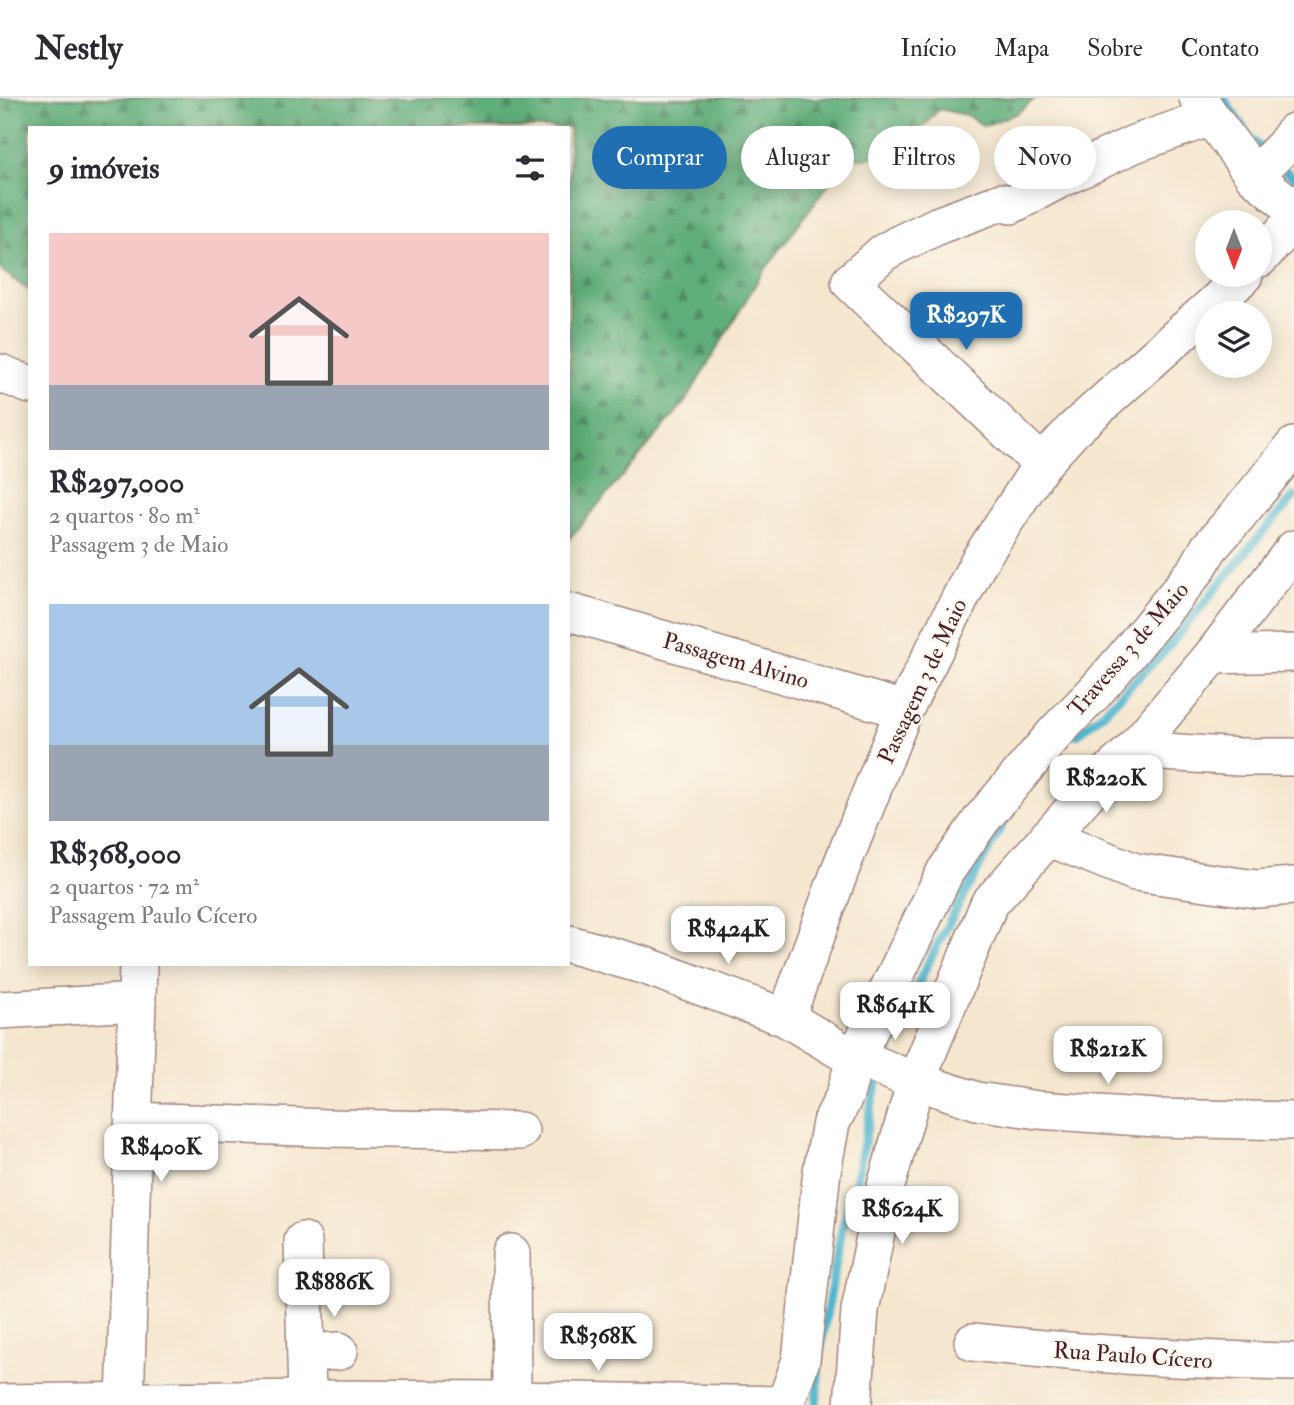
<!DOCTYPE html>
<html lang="pt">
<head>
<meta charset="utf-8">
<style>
  :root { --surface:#fff; --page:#f2f2f3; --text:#2b2b33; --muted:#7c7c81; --line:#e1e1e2; --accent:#1f6fb2 }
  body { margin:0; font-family:"IM FELL Double Pica",serif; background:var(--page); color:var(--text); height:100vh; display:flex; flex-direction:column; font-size:26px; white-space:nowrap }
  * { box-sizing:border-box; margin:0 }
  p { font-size:23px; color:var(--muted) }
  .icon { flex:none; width:38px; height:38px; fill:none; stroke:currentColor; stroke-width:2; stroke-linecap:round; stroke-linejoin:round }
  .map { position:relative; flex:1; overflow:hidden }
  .panel { position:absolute; left:28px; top:28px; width:542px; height:840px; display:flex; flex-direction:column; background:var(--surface); border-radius:0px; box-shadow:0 4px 18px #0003 }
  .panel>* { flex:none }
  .banner { position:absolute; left:592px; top:28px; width:597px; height:63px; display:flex; gap:14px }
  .needle { width:46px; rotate:180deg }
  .controls { position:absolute; left:1195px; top:112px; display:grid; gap:14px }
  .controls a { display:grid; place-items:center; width:77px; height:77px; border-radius:50%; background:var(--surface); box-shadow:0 4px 18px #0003; font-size:35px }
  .price { position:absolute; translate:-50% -60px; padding:0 16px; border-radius:14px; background:#fff; color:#222; font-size:23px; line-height:46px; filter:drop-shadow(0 2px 4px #0008) }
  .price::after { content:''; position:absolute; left:50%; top:42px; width:21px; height:16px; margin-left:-10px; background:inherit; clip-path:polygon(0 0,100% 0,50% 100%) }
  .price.current { background:var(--accent); color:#fff }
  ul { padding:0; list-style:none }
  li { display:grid; align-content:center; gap:14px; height:371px; padding:0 21px }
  li span { display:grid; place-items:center; height:217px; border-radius:0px; color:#555 }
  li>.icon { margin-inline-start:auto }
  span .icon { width:126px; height:126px; fill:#fffc; stroke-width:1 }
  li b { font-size:30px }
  h2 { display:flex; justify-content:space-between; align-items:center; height:84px; padding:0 21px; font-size:30px }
  .pill { padding:0 24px; border-radius:32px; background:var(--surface); box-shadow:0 4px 18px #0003; font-size:24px; line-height:63px }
  .pill.current { background:var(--accent); color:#fff }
  header { display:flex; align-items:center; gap:42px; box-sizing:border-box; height:98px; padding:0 35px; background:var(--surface); border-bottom:2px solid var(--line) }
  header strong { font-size:33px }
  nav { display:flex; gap:38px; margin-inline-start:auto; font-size:24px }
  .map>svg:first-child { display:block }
  .forest { fill:url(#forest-firs); stroke:#546652; stroke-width:2 }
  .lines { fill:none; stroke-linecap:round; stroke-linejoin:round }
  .stream { stroke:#50b6ce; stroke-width:9 }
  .minor-casing { stroke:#a0837d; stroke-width:40 }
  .minor { stroke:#fff; stroke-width:37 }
  .labels { text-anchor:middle; stroke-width:5; stroke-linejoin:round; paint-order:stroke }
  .street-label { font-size:23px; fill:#4a1f2b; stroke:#fbf7ec }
</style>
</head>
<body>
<header>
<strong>Nestly</strong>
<nav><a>Início</a><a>Mapa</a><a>Sobre</a><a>Contato</a></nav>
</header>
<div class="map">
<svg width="1294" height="1307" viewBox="0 0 1294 1307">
  <defs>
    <pattern id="forest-firs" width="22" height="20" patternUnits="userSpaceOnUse" patternTransform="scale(1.75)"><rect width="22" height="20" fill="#5fad78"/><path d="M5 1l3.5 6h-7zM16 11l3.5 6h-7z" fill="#508c63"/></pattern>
  </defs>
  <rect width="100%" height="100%" fill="#fbf7ec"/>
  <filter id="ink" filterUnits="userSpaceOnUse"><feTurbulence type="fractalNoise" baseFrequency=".0143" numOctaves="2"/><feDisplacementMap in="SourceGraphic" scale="14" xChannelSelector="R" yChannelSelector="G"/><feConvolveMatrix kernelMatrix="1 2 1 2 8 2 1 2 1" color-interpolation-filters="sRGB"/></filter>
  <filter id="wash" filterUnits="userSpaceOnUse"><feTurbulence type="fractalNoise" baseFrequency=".00686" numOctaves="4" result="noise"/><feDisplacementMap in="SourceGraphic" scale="28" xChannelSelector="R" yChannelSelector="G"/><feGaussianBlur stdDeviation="1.57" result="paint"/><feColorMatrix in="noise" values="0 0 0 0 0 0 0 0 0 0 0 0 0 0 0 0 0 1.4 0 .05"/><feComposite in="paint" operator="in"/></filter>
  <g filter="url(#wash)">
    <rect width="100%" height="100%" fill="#f5e7cf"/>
    <!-- forest -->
    <polygon class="forest" points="0,0 1036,0 1017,15 984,28 966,17 939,11 897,57 847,61 761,177 685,304 569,441 569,30 30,30 30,193 0,171"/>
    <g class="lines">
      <!-- stream -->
      <g class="stream">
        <polyline points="1223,0 1250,40 1266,56"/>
        <polyline points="1277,66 1294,80"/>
        <polyline points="1077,637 1103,615 1167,550 1252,447 1294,398"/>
        <path d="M885,963c31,-83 77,-162 119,-240l5,-7"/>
        <polyline points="816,1307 820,1252 842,1130 856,1085 873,999 880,976"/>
      </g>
    </g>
  </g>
  <g filter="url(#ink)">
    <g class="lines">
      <!-- minor casing -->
      <g class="minor-casing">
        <g id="minor">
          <polyline points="1198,0 1211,19 1254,78 1294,111"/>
          <polyline points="1254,78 1284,48 1294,34"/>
          <polyline points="1260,160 1294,122"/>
          <polyline points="0,275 30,287"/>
          <polyline points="1042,366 850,184 883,155 897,147 939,127 1001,104 1011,107 1060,81 1134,46 1211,19"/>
          <polyline points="569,514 904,612"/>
          <polyline points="1213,557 1294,555"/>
          <polyline points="1133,652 1240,659 1294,659"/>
          <polyline points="1048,739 1135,774 1256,791 1294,788"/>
          <polyline points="569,846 646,868 786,920 855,961 863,961 904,979 977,1003 1038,1012 1156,1020 1294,1023"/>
          <polyline points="0,912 137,904"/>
          <polyline points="786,920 842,767 904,612 979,463 1042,366 1073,332 1214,206 1244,177"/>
          <polyline points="134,1023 327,1030 520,1033"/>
          <polyline points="303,1143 307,1301"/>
          <polyline points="511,1155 512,1302"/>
          <path d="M973,1244c107,12 214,18 321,20"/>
          <polyline points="306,1255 339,1253"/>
          <polyline points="0,1305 307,1301 512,1302 785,1307"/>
          <polyline points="125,1307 138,866"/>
          <polyline points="785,1307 801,1262 822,1073 831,1025 845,997 855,961 945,774 982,721 1056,634 1094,595 1126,558 1197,471 1209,450 1238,417 1294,348"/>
          <polyline points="853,1307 860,1212 884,1095 916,983 989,806 1094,688 1133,652 1213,557 1294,451"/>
        </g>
      </g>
      <!-- minor -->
      <use href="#minor" class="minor"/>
    </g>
  </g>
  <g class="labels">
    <!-- street labels -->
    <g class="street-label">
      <text transform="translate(1128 551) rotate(-49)" y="8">Travessa 3 de Maio</text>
      <text transform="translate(736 562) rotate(16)" y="8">Passagem Alvino</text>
      <text transform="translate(922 583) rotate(-65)" y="8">Passagem 3 de Maio</text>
      <text transform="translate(1133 1257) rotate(4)" y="8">Rua Paulo Cícero</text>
    </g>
  </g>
</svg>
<div class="controls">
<a><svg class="needle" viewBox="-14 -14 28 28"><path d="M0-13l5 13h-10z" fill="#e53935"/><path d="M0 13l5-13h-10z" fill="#7c7c81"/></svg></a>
<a><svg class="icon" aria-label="layers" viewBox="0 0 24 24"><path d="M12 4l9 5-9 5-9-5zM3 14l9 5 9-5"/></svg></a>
</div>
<b class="price current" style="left:966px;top:254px">R$297K</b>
<b class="price" style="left:1106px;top:717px">R$220K</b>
<b class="price" style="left:728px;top:868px">R$424K</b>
<b class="price" style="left:895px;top:944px">R$641K</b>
<b class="price" style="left:1108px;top:988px">R$212K</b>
<b class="price" style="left:161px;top:1086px">R$400K</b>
<b class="price" style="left:902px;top:1148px">R$624K</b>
<b class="price" style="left:334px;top:1221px">R$886K</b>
<b class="price" style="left:598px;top:1275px">R$368K</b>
<div class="banner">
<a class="pill current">Comprar</a>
<a class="pill">Alugar</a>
<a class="pill">Filtros</a>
<a class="pill">Novo</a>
</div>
<section class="panel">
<h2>9 imóveis<svg class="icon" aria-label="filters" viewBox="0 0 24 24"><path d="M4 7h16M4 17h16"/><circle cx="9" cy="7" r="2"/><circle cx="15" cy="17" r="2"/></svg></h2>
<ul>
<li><span style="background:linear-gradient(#f6c9c9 70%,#9aa5b1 0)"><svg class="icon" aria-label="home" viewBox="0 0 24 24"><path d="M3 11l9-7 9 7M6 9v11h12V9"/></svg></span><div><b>R$297,000</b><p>2 quartos · 80 m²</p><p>Passagem 3 de Maio</p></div></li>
<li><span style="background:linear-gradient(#a9c7e8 65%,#9aa5b1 0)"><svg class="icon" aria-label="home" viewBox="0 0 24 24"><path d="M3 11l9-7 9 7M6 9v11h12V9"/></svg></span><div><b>R$368,000</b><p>2 quartos · 72 m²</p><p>Passagem Paulo Cícero</p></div></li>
</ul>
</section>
</div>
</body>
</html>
